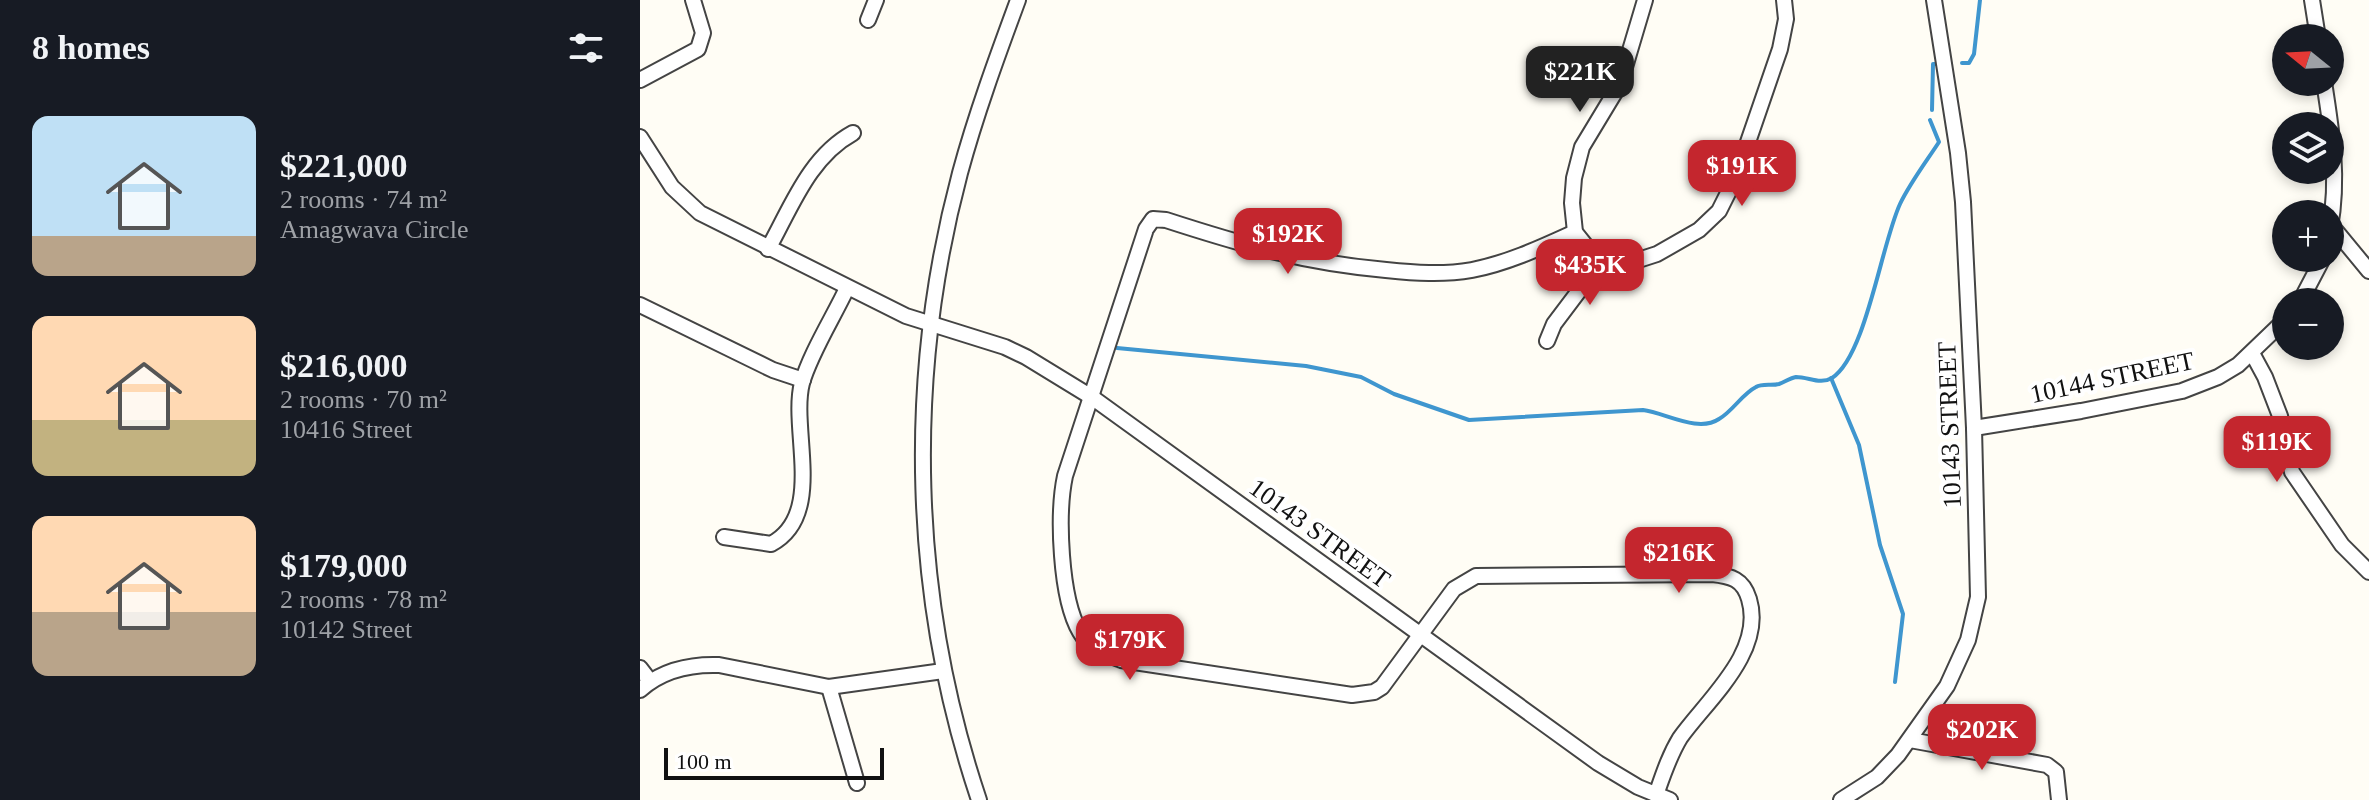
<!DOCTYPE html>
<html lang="en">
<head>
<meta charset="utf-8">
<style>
  :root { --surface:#171b24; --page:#20242c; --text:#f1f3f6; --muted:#9ea1a6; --accent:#c4262e }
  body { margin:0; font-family:"Times New Roman",serif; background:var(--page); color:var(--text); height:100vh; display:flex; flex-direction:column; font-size:30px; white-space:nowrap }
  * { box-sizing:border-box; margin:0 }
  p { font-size:26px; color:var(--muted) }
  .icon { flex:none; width:44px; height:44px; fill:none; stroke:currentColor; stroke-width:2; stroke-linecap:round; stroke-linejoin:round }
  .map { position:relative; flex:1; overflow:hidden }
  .panel { display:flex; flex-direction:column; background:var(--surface); width:640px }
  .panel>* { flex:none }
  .needle { width:52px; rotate:288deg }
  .controls { position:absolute; left:1632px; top:24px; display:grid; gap:16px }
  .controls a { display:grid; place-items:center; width:72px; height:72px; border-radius:50%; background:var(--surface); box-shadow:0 4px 12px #0003; font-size:40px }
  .scale { position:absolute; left:24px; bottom:20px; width:220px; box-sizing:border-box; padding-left:8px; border:4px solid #111; border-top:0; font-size:22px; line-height:28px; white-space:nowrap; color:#111; -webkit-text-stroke:6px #fff; paint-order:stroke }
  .price { position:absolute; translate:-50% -68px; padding:0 18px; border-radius:16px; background:var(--accent); color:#fff; font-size:26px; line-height:52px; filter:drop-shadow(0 2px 4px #0008) }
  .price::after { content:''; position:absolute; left:50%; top:48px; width:24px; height:18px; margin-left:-12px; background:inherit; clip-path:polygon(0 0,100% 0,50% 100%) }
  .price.current { background:#222; color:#fff }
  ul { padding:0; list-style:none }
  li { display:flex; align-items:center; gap:24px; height:200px; padding:0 32px }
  li span { display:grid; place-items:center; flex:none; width:224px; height:160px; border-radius:16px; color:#555 }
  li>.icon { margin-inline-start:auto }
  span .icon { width:96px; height:96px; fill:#fffc; stroke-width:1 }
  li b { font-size:34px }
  h2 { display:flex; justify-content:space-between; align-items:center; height:96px; padding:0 32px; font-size:34px }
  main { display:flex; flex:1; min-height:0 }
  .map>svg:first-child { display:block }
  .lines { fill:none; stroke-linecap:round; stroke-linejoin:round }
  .stream { stroke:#3f96cf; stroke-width:4 }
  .minor-casing { stroke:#444; stroke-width:18 }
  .minor { stroke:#fff; stroke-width:14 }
  .labels { text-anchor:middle; stroke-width:8; stroke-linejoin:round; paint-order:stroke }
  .street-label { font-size:26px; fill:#111; stroke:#fff }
</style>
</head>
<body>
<main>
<section class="panel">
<h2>8 homes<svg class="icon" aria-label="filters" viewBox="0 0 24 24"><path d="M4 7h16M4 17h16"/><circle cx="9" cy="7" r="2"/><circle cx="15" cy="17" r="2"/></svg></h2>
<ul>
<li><span style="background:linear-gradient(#bfe0f5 75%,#b9a48a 0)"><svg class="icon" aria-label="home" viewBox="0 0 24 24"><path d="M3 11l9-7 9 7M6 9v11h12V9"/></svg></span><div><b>$221,000</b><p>2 rooms · 74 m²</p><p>Amagwava Circle</p></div></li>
<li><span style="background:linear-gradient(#ffd9b3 65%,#c2b280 0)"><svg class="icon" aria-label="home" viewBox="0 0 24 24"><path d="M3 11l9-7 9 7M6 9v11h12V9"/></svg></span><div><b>$216,000</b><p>2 rooms · 70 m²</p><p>10416 Street</p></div></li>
<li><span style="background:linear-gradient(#ffd9b3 60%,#b9a48a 0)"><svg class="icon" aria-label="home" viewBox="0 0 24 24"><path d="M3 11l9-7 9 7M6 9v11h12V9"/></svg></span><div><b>$179,000</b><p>2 rooms · 78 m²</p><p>10142 Street</p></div></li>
</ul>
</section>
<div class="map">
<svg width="1729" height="800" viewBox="0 0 1729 800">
  <rect width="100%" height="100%" fill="#fffdf5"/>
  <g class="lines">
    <!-- stream -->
    <g class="stream">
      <polyline points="1322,63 1329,63 1334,54 1340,0"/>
      <polyline points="1292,110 1293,64 1297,64"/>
      <path d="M477,348l189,18 55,11 33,17 75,26 174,-10c23,3 55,23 76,9 14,-8 23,-25 37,-32 6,-4 16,-1 23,-3 6,-2 11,-6 17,-7 13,0 24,8 36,1 34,-22 49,-133 68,-174 10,-21 26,-42 39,-62l-9,-22"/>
      <polyline points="1191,378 1219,445 1240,545 1263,614 1255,682"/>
    </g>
    <!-- minor casing -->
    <g class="minor-casing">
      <g id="minor">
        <polyline points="1005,0 980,84 942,147 934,178 932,203 935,232 951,252 973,263 986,264 1017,254 1059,230 1079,211 1096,177 1140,49 1146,19 1144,0"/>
        <polyline points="1672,0 1678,38"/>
        <polyline points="228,20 236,0"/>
        <polyline points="0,80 58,49 63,33 53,0"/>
        <path d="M1684,82c8,50 15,96 6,146"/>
        <polyline points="0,137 32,187 60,213 266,316 365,347 386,357 453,398 958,763 998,787 1030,800"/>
        <polyline points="1691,225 1729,271"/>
        <path d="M935,232c-33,15 -67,31 -103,38 -29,5 -57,3 -86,0 -81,-7 -143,-25 -220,-50l-13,-1 -7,10 -81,247c-8,38 -5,122 15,156 9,16 26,22 41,28l231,35 22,-3 8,-5 72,-98 22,-13 236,-2c19,2 31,5 37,25 16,53 -42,101 -69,139 -11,18 -17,37 -24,57"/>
        <path d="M128,249c23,-41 41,-92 85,-116"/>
        <polyline points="1660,302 1683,258"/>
        <polyline points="0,305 133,370 163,380"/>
        <polyline points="907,341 914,324 963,259"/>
        <polyline points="1612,353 1625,377 1640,416 1652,472 1702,545 1729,572"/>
        <polyline points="1334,428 1441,411 1542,391 1578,377 1598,365 1646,319"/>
        <path d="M84,537l47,7c55,-29 19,-115 31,-161 8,-29 32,-67 45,-95"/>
        <polyline points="0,668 10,681"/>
        <polyline points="189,687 217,783"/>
        <path d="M0,690c22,-20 50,-26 79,-25l110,22 114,-16"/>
        <polyline points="1270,740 1407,765 1416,772 1419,800"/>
        <path d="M339,800c-68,-202 -74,-421 -19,-627 16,-59 37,-116 58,-173"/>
        <polyline points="1201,800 1237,777 1258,755 1307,686 1328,640 1338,597 1334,428 1323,202 1318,153 1294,0"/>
      </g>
    </g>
    <!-- minor -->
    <use href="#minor" class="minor"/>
  </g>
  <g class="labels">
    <!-- street labels -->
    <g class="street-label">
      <text transform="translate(1472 377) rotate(-12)" y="9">10144 STREET</text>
      <text transform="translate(1309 425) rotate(-92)" y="9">10143 STREET</text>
      <text transform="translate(680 533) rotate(36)" y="9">10143 STREET</text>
    </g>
  </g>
</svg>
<div class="controls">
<a><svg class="needle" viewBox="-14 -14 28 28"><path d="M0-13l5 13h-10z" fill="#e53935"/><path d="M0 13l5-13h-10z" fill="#9ea1a6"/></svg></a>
<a><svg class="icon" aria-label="layers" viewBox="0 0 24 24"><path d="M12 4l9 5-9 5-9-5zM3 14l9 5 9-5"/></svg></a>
<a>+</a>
<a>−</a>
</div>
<div class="scale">100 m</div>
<b class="price current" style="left:940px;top:114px">$221K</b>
<b class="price" style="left:1102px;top:208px">$191K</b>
<b class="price" style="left:648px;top:276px">$192K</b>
<b class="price" style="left:950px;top:307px">$435K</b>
<b class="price" style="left:1637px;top:484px">$119K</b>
<b class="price" style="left:1039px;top:595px">$216K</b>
<b class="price" style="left:490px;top:682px">$179K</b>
<b class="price" style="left:1342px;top:772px">$202K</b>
</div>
</main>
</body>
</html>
